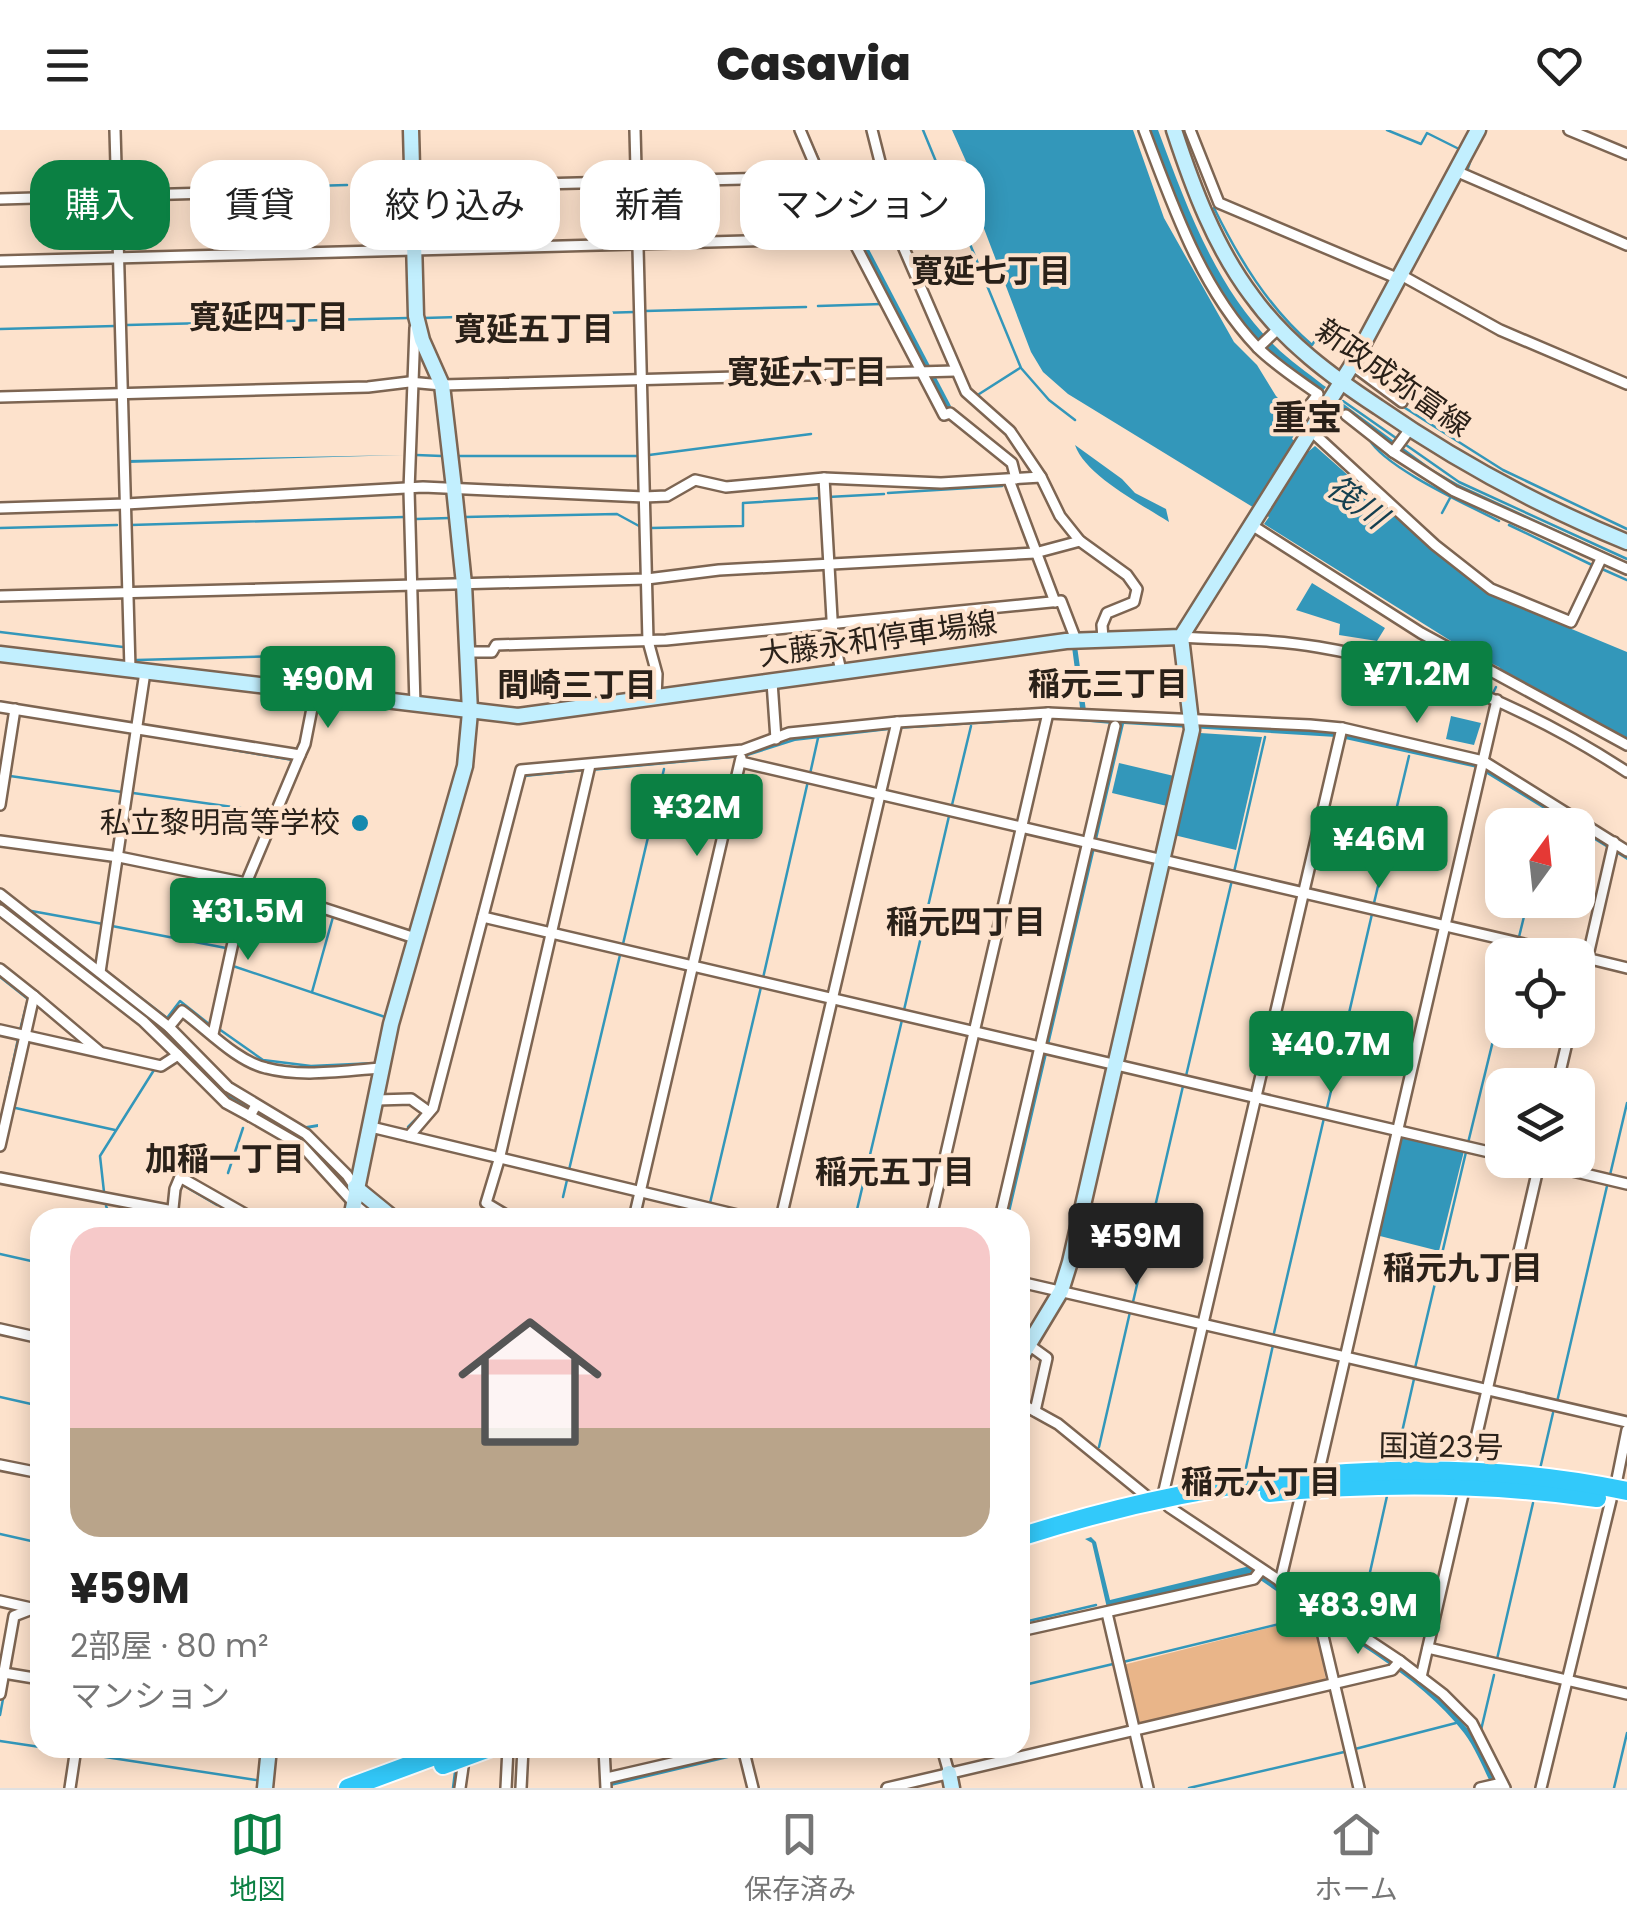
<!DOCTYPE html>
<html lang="ja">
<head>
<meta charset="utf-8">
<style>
  :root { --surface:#fff; --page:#f6f6f6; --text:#222; --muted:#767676; --line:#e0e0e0; --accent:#0b8043 }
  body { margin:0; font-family:Poppins,"Noto Sans JP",sans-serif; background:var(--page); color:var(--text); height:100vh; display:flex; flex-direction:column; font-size:38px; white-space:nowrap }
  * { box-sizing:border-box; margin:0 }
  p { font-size:32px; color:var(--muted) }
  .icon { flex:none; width:55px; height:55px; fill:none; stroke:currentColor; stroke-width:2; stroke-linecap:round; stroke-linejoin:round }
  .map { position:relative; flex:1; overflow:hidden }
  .panel { position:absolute; left:30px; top:1078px; width:1000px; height:550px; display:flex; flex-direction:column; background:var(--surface); border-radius:30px; box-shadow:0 5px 25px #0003 }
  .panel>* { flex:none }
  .banner { position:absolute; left:30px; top:30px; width:1000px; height:90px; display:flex; gap:20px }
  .needle { width:65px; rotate:15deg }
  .controls { position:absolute; left:1485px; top:678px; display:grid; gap:20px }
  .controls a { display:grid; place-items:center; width:110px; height:110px; border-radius:20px; background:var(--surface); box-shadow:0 5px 25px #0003; font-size:50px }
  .price { position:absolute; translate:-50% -85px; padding:0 22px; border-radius:10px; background:var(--accent); color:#fff; font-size:32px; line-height:65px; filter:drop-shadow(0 2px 5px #0008) }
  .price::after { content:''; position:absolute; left:50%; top:60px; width:30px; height:22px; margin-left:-15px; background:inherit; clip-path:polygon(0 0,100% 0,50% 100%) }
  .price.on { background:#222; color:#fff }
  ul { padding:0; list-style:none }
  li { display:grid; align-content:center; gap:20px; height:530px; padding:0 40px }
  li span { display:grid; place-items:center; height:310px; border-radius:30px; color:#555 }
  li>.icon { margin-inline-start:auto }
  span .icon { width:180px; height:180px; fill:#fffc; stroke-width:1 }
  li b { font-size:42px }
  .chip { padding:0 35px; border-radius:30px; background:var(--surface); box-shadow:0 5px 25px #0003; font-size:35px; line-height:90px }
  .chip.on { background:var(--accent); color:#fff }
  header { display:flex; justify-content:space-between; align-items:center; height:130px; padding:0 40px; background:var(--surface); font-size:45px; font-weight:800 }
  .dock { display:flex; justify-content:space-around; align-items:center; height:140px; border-top:2px solid var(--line); background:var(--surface); font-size:28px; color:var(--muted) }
  .dock a { display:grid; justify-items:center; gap:5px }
  .dock .on { color:var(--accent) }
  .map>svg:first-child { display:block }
  .green { fill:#e9b589 }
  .water { fill:#3397ba }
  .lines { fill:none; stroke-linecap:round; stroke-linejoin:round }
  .stream { stroke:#3397ba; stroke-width:2.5 }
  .street-casing { stroke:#7d6552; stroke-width:14 }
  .secondary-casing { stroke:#7d6552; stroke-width:19 }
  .highway-casing { stroke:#fff; stroke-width:22 }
  .street { stroke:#fff; stroke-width:9 }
  .secondary { stroke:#c2effe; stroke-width:14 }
  .highway { stroke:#32c9fa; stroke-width:18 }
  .poi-dot { fill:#1489ae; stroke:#fde2cc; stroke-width:4 }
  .labels { text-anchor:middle; stroke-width:8; stroke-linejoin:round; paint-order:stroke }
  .street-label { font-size:30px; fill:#2a2119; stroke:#fde2cc }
  .poi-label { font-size:30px; fill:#2a2119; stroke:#fde2cc; text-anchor:end }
  .neighbourhood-label { font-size:32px; font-weight:bold; fill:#2a2119; stroke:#fde2cc }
  .water-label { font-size:32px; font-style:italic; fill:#143f4f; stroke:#fde2cc }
  .quarter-label { font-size:35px; font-weight:bold; fill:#2a2119; stroke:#fde2cc }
</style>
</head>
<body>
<header><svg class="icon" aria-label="menu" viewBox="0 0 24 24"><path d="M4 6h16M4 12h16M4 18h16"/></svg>Casavia<svg class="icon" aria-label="heart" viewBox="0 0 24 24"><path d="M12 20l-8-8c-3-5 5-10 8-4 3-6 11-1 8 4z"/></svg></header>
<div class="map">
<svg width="1627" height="1658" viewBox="0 0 1627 1658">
  <rect width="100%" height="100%" fill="#fde2cc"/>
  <!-- green -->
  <polygon class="green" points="1315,1486 1326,1552 1136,1595 1123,1535"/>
  <!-- water -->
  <g class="water">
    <polygon points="952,0 1133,0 1164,88 1234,212 1257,235 1276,266 1301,291 1292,309 1309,321 1315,316 1435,422 1499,469 1627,522 1627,608 1510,544 1505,544 1499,537 1467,521 1264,394 1269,387 1068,264 1043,242 1031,222 967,54 969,38"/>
    <path d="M1150,0h8c29,77 57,157 117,216 15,15 32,26 48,39l3,2 -4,5c-23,-16 -47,-33 -66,-54 -52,-61 -78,-135 -106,-208z"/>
    <polygon points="825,40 828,41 951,276 945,278 822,44"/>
    <polygon points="1341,272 1432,339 1458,354 1627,432 1627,437 1456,358 1339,276"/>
    <path d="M1075,315l47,34 13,14 31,16 3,13c-28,-18 -84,-47 -94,-77z"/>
    <polygon points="404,325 128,333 127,330"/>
    <polygon points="1312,453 1385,498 1377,511 1339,505 1340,494 1296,480"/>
    <polygon points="1077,516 1087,588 1187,592 1346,604 1479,634 1627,725 1627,730 1578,700 1578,695 1570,695 1477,638 1336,607 1124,594 1009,1087 1003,1087 1112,594 1056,589 899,599 795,611 745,627 593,641 594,638 745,624 796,608 902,596 1081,585 1072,517"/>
    <polygon points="1451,586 1481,593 1474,615 1446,609"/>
    <polygon points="1200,603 1262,607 1236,720 1174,705"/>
    <polygon points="1119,633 1174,646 1167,676 1112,663"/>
    <polygon points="0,768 156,892 234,967 299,1005 306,996 318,994 318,997 306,999 302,1006 350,1059 384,1087 376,1087 365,1079 310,1019 227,970 0,776"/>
    <polygon points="1400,1005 1464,1021 1439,1121 1376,1105"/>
    <path d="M1091,1407l5,5 14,58 140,-34c69,54 160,90 216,161 15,18 23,40 32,61h-5c-9,-18 -17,-39 -29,-55 -49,-65 -147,-111 -212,-159l-145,34 -15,-65 -7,-4z"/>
  </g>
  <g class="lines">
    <!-- stream -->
    <g class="stream">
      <polyline points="805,0 825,43"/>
      <polyline points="923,0 1021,238 1049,270 1075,290"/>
      <polyline points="1387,0 1421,14 1427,3 1459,19"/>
      <polyline points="1467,41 1471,29"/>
      <polyline points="642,47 815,42"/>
      <polyline points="615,48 632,47"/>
      <polyline points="358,55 403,54"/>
      <polyline points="312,56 347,55"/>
      <polyline points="267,57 282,57"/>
      <polyline points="288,57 306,56"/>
      <polyline points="244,58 261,57"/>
      <path d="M1214,78c25,51 54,99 98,137l2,-3"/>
      <polyline points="818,176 882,174"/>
      <polyline points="645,181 806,177"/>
      <polyline points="424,188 635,182"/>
      <polyline points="127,195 408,188"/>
      <polyline points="0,199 115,196"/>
      <polyline points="976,266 1020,238"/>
      <polyline points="1343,271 1459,352 1627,429"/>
      <polyline points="1402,276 1503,340 1627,399"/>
      <path d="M1369,309c16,29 99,66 130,82"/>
      <polyline points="416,325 442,326"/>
      <polyline points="649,325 811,304"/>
      <polyline points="458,326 639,326"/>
      <polyline points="888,363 1002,356"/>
      <polyline points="828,367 884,364"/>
      <polyline points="1442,383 1450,368"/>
      <polyline points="465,387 617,384 639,396"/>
      <polyline points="416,389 450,388"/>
      <polyline points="131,395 404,387"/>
      <polyline points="1509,395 1592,435"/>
      <polyline points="0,398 117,395"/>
      <polyline points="651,398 743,396 743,373 821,368"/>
      <polyline points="1602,439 1627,450"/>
      <polyline points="0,502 123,517"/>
      <polyline points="137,530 319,525"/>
      <polyline points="1493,563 1496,557"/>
      <polyline points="0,582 7,583"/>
      <polyline points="21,585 131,603"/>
      <polyline points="144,605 293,630"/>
      <polyline points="810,644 818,608"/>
      <polyline points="10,646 122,662"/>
      <polyline points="133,663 269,682"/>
      <polyline points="952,675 971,596"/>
      <polyline points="1545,695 1548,685"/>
      <polyline points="510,698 524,646 583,640"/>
      <polyline points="1234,742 1265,607"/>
      <polyline points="1374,773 1409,626"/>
      <polyline points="26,780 103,794"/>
      <polyline points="112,796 226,818"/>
      <polyline points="1519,807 1528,770"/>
      <polyline points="623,814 664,639"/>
      <polyline points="1515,825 1517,817"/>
      <polyline points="105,840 167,888 180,871 209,894"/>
      <polyline points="0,847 28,869 20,900"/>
      <polyline points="763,848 808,651"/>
      <polyline points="312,862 333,787"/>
      <polyline points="904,880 949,686"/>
      <polyline points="219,899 263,930 311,936 376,933 385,887 233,836"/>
      <polyline points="1186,946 1232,750"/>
      <polyline points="11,977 115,1000"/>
      <polyline points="1327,978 1372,784"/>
      <polyline points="0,994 18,909"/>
      <polyline points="408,997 421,984"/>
      <polyline points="1468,1013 1502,874"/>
      <polyline points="569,1040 620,825"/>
      <polyline points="228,1043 243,998"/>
      <polyline points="1610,1045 1627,973"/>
      <polyline points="104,1062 100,1026 154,940"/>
      <polyline points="563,1067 567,1050"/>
      <polyline points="710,1073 761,857"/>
      <polyline points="178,1074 181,1054 217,1075"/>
      <polyline points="106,1076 111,1088"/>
      <polyline points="177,1088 178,1084"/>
      <polyline points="558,1088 560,1081"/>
      <polyline points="707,1088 708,1082"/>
      <polyline points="855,1088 902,890"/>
      <polyline points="0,1124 40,1133"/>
      <polyline points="1133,1172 1183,956"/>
      <polyline points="1274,1203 1324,988"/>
      <polyline points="1415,1238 1466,1022"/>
      <polyline points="0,1267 40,1276"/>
      <polyline points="1557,1272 1607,1056"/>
      <polyline points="1099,1317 1130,1182"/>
      <polyline points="1395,1333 1414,1249"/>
      <polyline points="1540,1339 1553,1283"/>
      <polyline points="1245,1342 1273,1215"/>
      <polyline points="0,1404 40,1413"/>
      <polyline points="1020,1493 1096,1475"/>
      <polyline points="1358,1496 1387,1366"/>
      <polyline points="1497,1529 1533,1373"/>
      <polyline points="1123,1532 1316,1485"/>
      <polyline points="1020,1556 1113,1534"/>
      <polyline points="0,1585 3,1569"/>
      <polyline points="1481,1600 1494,1545"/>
      <polyline points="0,1611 40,1617"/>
      <polyline points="43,1618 70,1622"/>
      <polyline points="1355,1619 1456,1593"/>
      <polyline points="748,1621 765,1618"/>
      <polyline points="79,1623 256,1650"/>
      <polyline points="610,1655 740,1624"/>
      <polyline points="453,1658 455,1642"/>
      <polyline points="1189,1658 1344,1622"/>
      <polyline points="1614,1658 1627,1603"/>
    </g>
    <!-- street casing -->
    <g class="street-casing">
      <g id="street">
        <polyline points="115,0 130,539"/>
        <polyline points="635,0 648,511 657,544 656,568"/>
        <polyline points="800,0 820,47 944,285 950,283 1012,333 1016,349"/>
        <polyline points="872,0 899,107 966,262 1010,301 1041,347 1060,386 1080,411 1127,445 1137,459 1134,472 1107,483 1102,495 1103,509"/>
        <path d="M1144,0c29,76 56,157 113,217 18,18 40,32 61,47l-9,12 11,7"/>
        <polyline points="1190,0 1219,73 1399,149"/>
        <polyline points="1569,0 1627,24"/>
        <polyline points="1458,42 1627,115"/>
        <polyline points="413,57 820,47"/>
        <polyline points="0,69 244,62"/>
        <polyline points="0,131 899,107"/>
        <polyline points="1401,145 1500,200 1627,254"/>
        <polyline points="1258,218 1279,198"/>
        <polyline points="1352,235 1402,272"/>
        <polyline points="0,267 368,257 409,252 442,255 955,241"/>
        <polyline points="1346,285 1393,322"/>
        <polyline points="1410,299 1393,322 1454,361 1627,439"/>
        <polyline points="1310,300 1435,415 1491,459 1571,492 1601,429"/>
        <polyline points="824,348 833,506 841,541"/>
        <polyline points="1009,350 1055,472"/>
        <polyline points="0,378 126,374 423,357 644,367 667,366 695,350 726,357 824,348 941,353 1041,347"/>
        <polyline points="1250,394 1421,503 1627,615"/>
        <polyline points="0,466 647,449 719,440 1035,423 1080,411"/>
        <path d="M1181,507c45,3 92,2 137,10 109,18 217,64 309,125"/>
        <polyline points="467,522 492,522 496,515 666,510 1061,471 1076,510"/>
        <polyline points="772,552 776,609"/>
        <polyline points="415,575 409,360 415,198"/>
        <polyline points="0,577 300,625 246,753 213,904"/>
        <polyline points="300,625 305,614 315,563"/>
        <polyline points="741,632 1571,825"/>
        <polyline points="0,675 15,579"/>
        <polyline points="0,711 119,727 246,753 415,808"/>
        <polyline points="0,764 169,897 228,957 306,1004 347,1045 355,1057"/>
        <polyline points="0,780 143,891 178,925"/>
        <polyline points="483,787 1502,1025"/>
        <polyline points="1578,826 1627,838"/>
        <polyline points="0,839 34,866 0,1016"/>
        <polyline points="100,842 145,542"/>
        <polyline points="34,866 99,921"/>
        <polyline points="1578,869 1614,712"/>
        <path d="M169,897l13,-16c25,18 54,50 84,57 37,10 80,2 117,0"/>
        <polyline points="0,900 161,936 178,925 226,973 250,986 255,977"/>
        <polyline points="1557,955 1570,900"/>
        <polyline points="377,970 411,969 429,982"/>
        <polyline points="250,986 302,1016 353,1072"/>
        <polyline points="371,997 750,1088"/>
        <polyline points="409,1006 433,978 521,640 743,620 789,603 897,592 1048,583 1310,595 1342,598 1483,631 1627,721"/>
        <polyline points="1526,1030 1627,1054"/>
        <polyline points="0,1048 173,1081"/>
        <polyline points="353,1073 371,1088"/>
        <polyline points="172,1088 175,1059 180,1047 252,1088"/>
        <polyline points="511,1088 486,1073 499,1030 590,635"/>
        <polyline points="634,1088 741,628"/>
        <polyline points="781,1088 897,592"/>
        <polyline points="931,1088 1048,583"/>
        <polyline points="1000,1088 1115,596"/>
        <polyline points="1020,1152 1627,1292"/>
        <polyline points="0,1199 40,1208"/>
        <polyline points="1029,1215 1047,1228 1035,1281"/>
        <polyline points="1020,1273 1058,1294 1150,1369"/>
        <polyline points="0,1335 40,1343"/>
        <polyline points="1318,1345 1497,570"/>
        <polyline points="1615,1359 1627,1300"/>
        <polyline points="1162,1369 1342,598"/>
        <polyline points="1169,1377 1400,1531 1443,1564 1472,1593 1505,1658"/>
        <polyline points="1280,1452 1302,1360"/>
        <polyline points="0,1471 31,1478"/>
        <polyline points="1323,1479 1319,1489 1359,1658"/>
        <polyline points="1107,1483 1148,1658"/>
        <polyline points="1020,1501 1254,1449 1261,1440"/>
        <polyline points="1428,1518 1627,1564"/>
        <polyline points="4,1543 40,1549"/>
        <polyline points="1421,1547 1540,1030"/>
        <polyline points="0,1564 14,1486 40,1476"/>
        <polyline points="604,1618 606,1658"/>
        <polyline points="743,1618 753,1658"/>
        <polyline points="942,1618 949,1643"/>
        <polyline points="607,1648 737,1618"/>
        <polyline points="70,1658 76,1618"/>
        <polyline points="460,1658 464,1630"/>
        <polyline points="506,1658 508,1618"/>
        <polyline points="521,1658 523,1618"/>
        <polyline points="887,1658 1392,1540 1400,1531"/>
        <polyline points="1480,1658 1502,1653"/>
        <polyline points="1541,1658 1611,1370"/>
      </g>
    </g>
    <!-- secondary casing -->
    <g class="secondary-casing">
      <g id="secondary">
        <path d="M1174,0c19,58 41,117 78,166 33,46 79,80 126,111 78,54 161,99 249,135"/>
        <polyline points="0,524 518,586 1066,511 1181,507 1352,235 1478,0"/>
        <polyline points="355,1057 393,1088"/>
        <polyline points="351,1088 391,894 465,636 470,582 464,454 454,358 442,255 422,210 416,186 411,0"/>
        <polyline points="1020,1229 1061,1161 1070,1132 1192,600 1181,507"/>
        <polyline points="949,1643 952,1658"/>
        <polyline points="265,1658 269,1618"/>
      </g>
    </g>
    <!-- highway casing -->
    <g class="highway-casing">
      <g id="highway">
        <path d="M1269,1363c109,-11 219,-10 328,5"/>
        <path d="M1020,1407c193,-62 407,-88 607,-46"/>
        <polyline points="443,1635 489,1618"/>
        <polyline points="348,1658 456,1618"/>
      </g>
    </g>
    <!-- street -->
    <use href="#street" class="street"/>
    <!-- secondary -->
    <use href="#secondary" class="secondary"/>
    <!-- highway -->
    <use href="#highway" class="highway"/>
  </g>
  <!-- markers -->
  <circle class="poi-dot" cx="360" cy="693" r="10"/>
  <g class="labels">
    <!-- street labels -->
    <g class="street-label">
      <text transform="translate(1393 248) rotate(35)" y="10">新政成弥富線</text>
      <text transform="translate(878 509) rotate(-8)" y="10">大藤永和停車場線</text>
      <text transform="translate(1441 1317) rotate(1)" y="10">国道23号</text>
    </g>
    <!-- poi labels -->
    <g class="poi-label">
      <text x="340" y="703">私立黎明高等学校</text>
    </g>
    <!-- neighbourhood labels -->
    <g class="neighbourhood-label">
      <text x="991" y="152">寛延七丁目</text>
      <text x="269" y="198">寛延四丁目</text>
      <text x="534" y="210">寛延五丁目</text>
      <text x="807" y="253">寛延六丁目</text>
      <text x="1108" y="565">稲元三丁目</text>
      <text x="577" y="566">間崎三丁目</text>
      <text x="966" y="803">稲元四丁目</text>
      <text x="225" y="1040">加稲一丁目</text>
      <text x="895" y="1053">稲元五丁目</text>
      <text x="1463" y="1149">稲元九丁目</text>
      <text x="1261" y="1363">稲元六丁目</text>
    </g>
    <!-- water labels -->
    <g class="water-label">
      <text transform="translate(1357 372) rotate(37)" y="11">筏川</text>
    </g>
    <!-- quarter labels -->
    <g class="quarter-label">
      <text x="1307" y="300">重宝</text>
    </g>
  </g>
</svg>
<div class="controls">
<a><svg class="needle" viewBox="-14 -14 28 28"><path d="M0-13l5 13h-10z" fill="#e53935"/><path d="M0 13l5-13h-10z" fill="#767676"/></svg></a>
<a><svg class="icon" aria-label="locate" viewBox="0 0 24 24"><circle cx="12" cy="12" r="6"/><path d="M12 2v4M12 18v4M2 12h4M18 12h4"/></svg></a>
<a><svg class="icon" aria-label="layers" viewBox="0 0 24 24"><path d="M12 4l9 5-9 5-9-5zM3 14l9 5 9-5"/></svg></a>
</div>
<b class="price" style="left:1417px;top:596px">¥71.2M</b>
<b class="price" style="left:328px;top:601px">¥90M</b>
<b class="price" style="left:697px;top:729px">¥32M</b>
<b class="price" style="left:1379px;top:761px">¥46M</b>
<b class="price" style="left:248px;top:833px">¥31.5M</b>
<b class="price" style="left:1331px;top:966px">¥40.7M</b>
<b class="price on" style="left:1136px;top:1158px">¥59M</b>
<b class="price" style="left:1358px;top:1527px">¥83.9M</b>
<div class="banner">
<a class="chip on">購入</a>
<a class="chip">賃貸</a>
<a class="chip">絞り込み</a>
<a class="chip">新着</a>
<a class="chip">マンション</a>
</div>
<section class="panel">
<ul>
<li><span style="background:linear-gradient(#f6c9c9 65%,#b9a48a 0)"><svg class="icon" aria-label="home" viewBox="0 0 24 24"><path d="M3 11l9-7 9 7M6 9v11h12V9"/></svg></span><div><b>¥59M</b><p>2部屋 · 80 m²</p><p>マンション</p></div></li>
</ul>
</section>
</div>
<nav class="dock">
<a class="on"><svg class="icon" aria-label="map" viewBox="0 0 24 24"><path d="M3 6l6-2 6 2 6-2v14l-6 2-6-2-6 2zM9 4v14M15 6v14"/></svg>地図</a>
<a><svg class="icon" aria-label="saved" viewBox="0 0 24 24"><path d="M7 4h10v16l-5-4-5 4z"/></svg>保存済み</a>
<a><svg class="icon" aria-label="home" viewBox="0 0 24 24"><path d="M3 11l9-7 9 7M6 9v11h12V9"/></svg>ホーム</a>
</nav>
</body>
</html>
